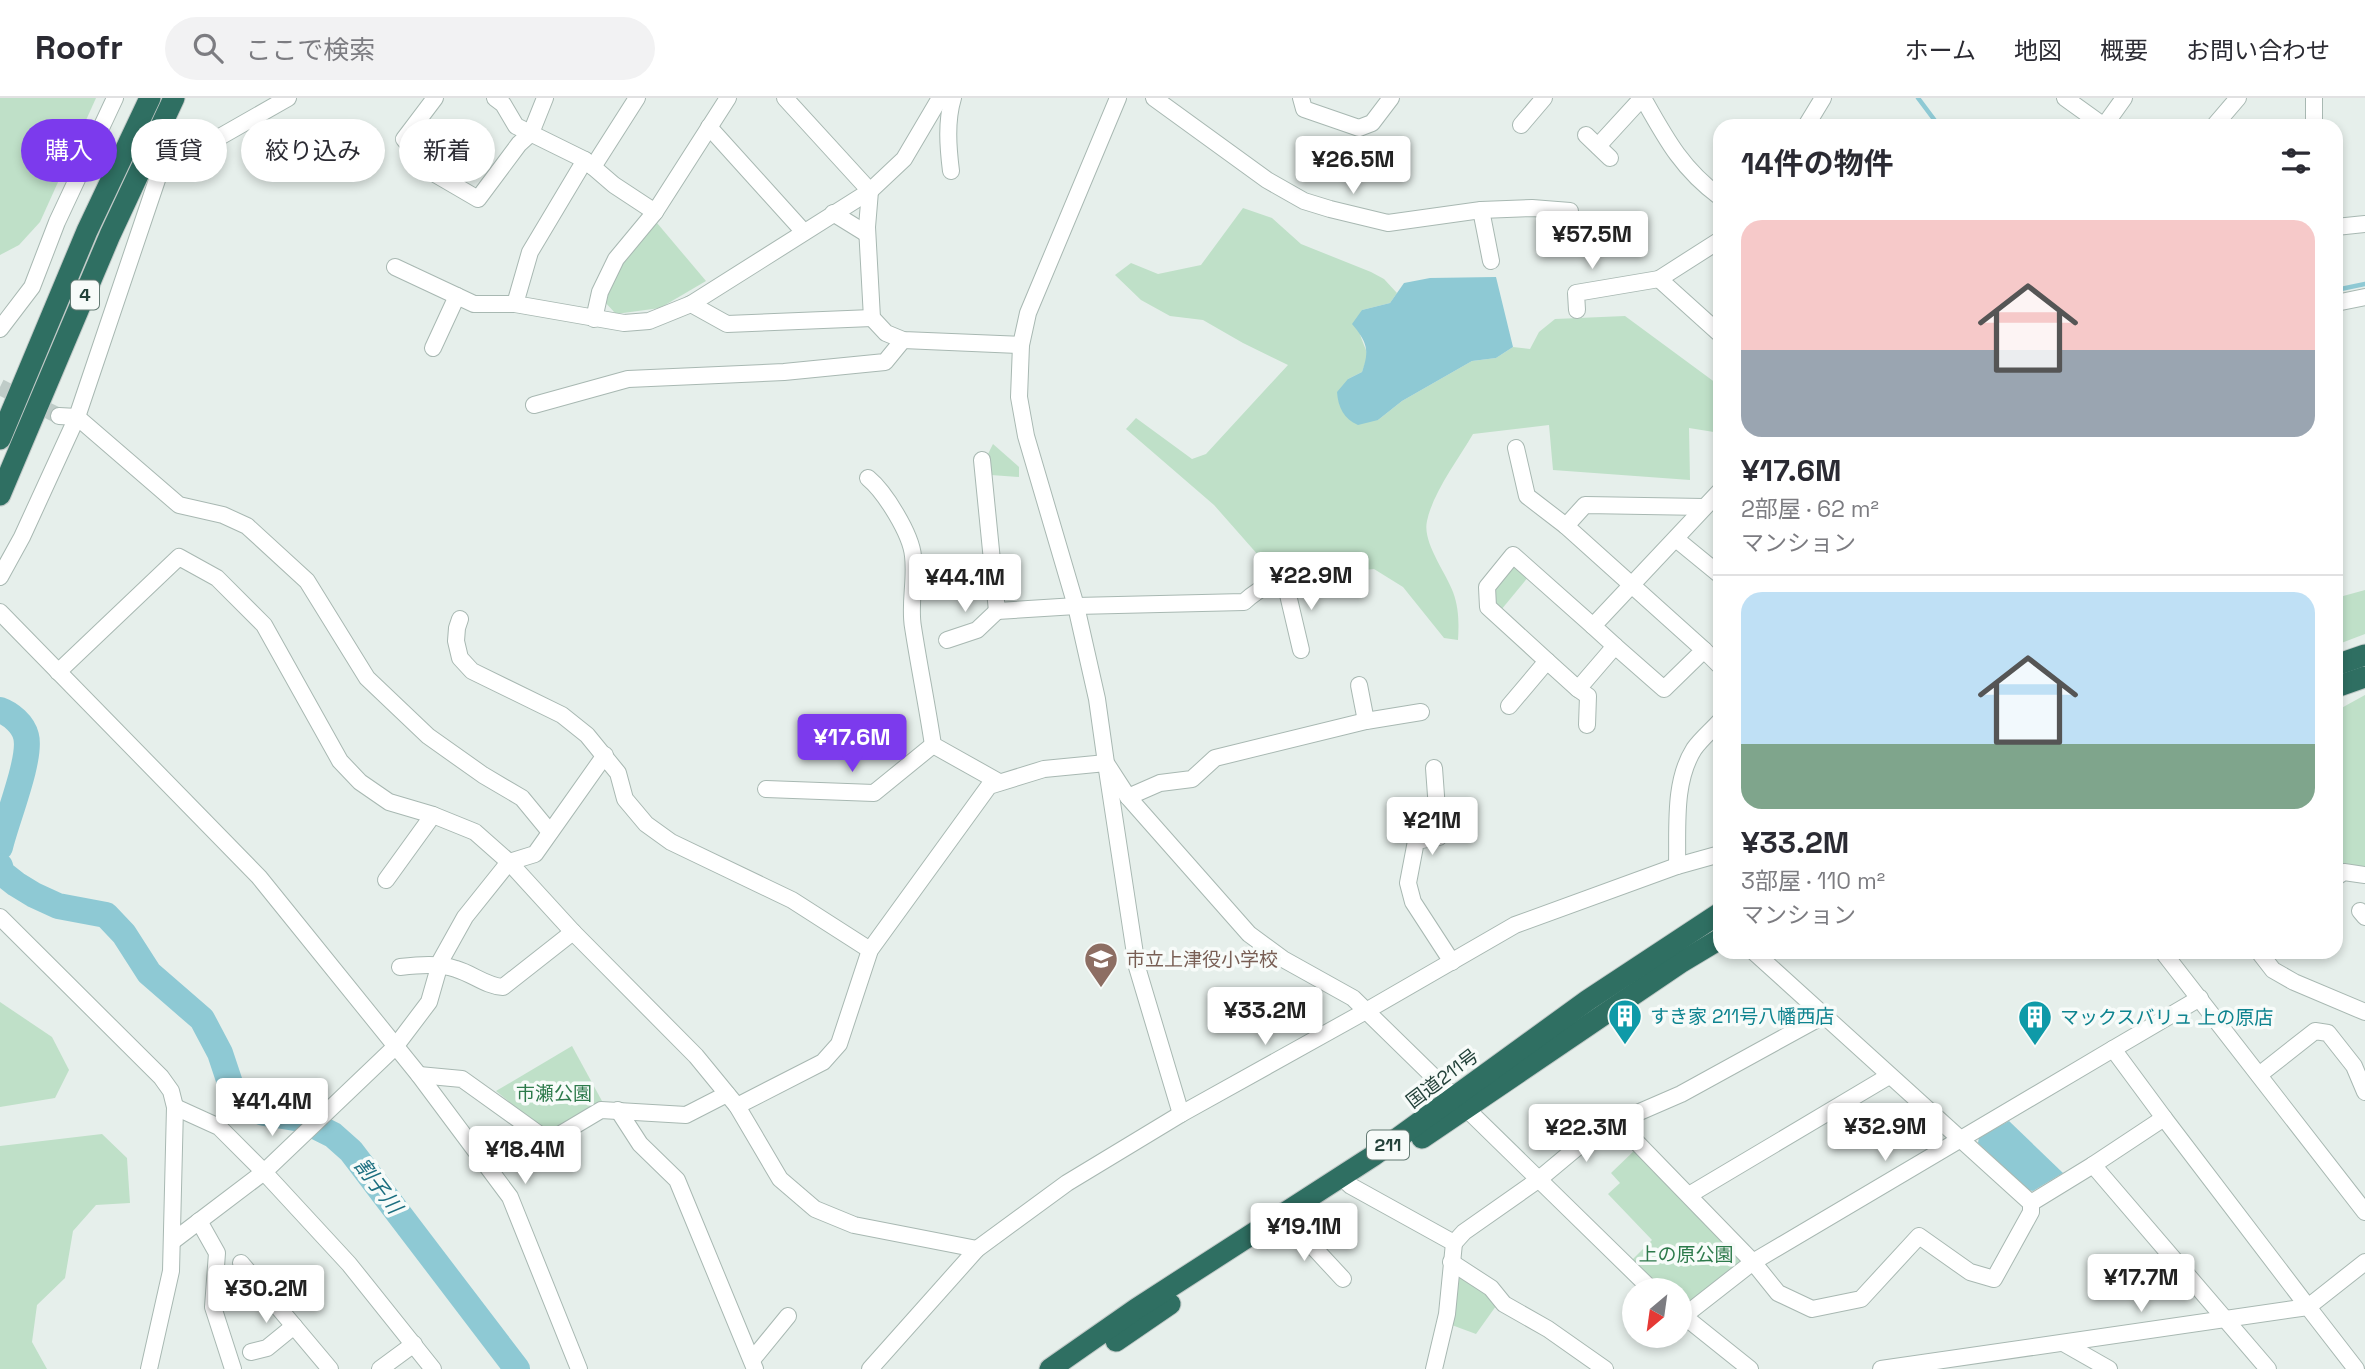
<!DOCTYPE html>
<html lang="ja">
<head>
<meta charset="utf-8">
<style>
  :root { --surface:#fff; --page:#f2f2f3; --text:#2b2b33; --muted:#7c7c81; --line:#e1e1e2; --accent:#7c3aed }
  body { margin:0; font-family:"Space Grotesk","Noto Sans JP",sans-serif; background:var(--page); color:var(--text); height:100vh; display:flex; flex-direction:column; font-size:26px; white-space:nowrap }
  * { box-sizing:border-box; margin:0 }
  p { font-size:23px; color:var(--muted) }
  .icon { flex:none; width:38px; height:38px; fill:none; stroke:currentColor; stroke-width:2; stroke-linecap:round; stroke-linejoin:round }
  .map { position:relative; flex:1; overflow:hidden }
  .sheet { position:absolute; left:1713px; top:21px; width:630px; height:840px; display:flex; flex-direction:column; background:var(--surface); border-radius:21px; box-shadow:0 4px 10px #0003 }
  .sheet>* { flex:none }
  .hud { position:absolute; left:21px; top:21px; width:665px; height:63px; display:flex; gap:14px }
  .needle { width:46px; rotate:209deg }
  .fabs { position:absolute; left:1622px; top:1180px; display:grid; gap:14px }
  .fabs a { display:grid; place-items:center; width:70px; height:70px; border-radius:50%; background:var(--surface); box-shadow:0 4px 10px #0003; font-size:35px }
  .price { position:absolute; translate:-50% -60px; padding:0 16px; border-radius:7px; background:#fff; color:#222; font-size:23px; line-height:46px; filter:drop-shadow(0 2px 4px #0008) }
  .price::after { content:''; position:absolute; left:50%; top:42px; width:21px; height:16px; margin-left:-10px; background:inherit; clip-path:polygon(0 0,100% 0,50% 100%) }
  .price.active { background:var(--accent); color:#fff }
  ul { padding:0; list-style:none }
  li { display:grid; align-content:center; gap:14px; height:371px; padding:0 28px }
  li+li { border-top:2px solid var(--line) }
  li span { display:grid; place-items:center; height:217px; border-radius:21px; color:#555 }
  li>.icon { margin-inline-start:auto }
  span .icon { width:126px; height:126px; fill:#fffc; stroke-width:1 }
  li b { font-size:30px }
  h2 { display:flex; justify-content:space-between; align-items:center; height:84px; padding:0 28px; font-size:30px }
  .pill { padding:0 24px; border-radius:32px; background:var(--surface); box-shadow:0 4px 10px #0003; font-size:24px; line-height:63px }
  .pill.active { background:var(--accent); color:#fff }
  header { display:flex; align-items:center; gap:42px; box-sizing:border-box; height:98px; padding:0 35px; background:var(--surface); border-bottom:2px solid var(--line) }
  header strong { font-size:33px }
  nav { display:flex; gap:38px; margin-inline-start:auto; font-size:24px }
  .search { width:490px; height:63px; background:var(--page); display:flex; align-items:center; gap:18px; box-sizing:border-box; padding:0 24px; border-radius:38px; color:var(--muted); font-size:26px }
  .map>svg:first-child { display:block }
  .green { fill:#bfe0c8 }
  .water { fill:#8ec9d4 }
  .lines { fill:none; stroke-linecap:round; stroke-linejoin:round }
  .stream { stroke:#8ec9d4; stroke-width:4.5 }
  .river { stroke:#8ec9d4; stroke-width:26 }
  .minor-tunnel { stroke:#bfccc8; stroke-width:16; stroke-dasharray:16 8; stroke-linecap:butt }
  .minor-casing { stroke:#a8b8b2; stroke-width:18 }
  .highway-casing { stroke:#c2cac8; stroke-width:23 }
  .minor { stroke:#fff; stroke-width:16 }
  .highway { stroke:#2f6f62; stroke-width:21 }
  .labels { text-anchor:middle; stroke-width:7; stroke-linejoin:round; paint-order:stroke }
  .shield { fill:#f7fbf9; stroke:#637a73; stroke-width:2 }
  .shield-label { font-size:18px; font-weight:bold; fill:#24423a }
  .education-label { font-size:19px; fill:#785e54; stroke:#f7fbf9; text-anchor:start }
  .culture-label { font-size:19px; fill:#0d838f; stroke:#f7fbf9; text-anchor:start }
  .street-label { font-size:19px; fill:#24423a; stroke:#f7fbf9 }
  .park-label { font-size:19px; fill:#2d7a4b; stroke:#f7fbf9 }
  .water-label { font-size:21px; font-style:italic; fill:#1c6f80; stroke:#f7fbf9 }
</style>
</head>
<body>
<header>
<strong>Roofr</strong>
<div class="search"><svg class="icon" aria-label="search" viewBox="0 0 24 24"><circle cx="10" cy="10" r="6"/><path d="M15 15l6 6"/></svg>ここで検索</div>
<nav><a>ホーム</a><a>地図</a><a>概要</a><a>お問い合わせ</a></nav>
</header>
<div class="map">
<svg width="2365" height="1271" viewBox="0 0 2365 1271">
  <rect width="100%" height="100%" fill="#e6efeb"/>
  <!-- green -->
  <g class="green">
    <polygon points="0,0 96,0 40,124 19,147 0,157"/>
    <polygon points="425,23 448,43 433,63 413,46 413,36"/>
    <path d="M1243,110l29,10 29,26 70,28 13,7 13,14 -7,10 -28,7c-1,7 -3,17 -2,24 6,20 11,16 2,38l-14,7 30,41 24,-19 70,-40 24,-3 17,-11 17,2 9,-17 16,-13 70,-3 95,70v47l-31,-5 1,52 -137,-10 -4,-45 -76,9c-15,26 -40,58 -46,87 -5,21 19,52 26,71 6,16 6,32 5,48l-14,-2 -41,-51 -29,-18 -82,8 -26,-13 -52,-59 -88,-76 10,-11 56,41 14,-5 82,-89 -45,-22 -40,-23 -33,-4 -29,-16 -26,-25 16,-12 27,11 43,-9z"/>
    <polygon points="657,125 706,183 660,210 616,216 603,202 622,162"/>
    <polygon points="993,346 1019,369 1019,379 991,377 987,358"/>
    <polygon points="1513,463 1529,478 1501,512 1492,504 1491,490"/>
    <polygon points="2365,492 2365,536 2336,547 2336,500"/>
    <polygon points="2365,597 2365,774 2336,775 2336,613"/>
    <polygon points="0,904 52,939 69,972 55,1000 0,1009"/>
    <polygon points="572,948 602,1003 555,1031 542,1031 496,993"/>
    <polygon points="102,1036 127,1060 130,1105 96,1107 73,1133 65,1180 37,1207 32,1244 47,1271 0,1271 0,1048"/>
    <polygon points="1636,1051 1742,1159 1737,1168 1685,1209 1680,1205 1680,1192 1665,1192 1631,1163 1652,1142 1608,1096 1620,1085 1611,1075"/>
    <polygon points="1458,1174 1488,1195 1496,1208 1476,1236 1449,1226"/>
  </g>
  <!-- water -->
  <g class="water">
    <path d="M1496,179l17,70 -17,11 -24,3 -70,40 -24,19 -20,5c-14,-6 -20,-18 -21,-33l11,-13 14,-7c8,-22 5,-30 -10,-48l10,-14 28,-7 14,-20 26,-5z"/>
    <polygon points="2009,1023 2063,1075 2033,1093 2028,1092 1978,1045 1979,1039"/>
  </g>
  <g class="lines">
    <!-- stream -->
    <g class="stream">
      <polyline points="1918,0 1939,28"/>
      <polyline points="2336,192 2365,186"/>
    </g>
    <!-- river -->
    <g class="river">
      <path d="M0,612c11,4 23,14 26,26 6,22 -20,85 -26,111"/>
      <polyline points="0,768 2,775 16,786 34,797 58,808 106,817 124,836 149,875 202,921 220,955 232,991 247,1009 264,1015 301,1021 333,1037 351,1053 517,1271"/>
    </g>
    <!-- minor-tunnel -->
    <polyline class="minor-tunnel" points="0,289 59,318"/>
    <!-- minor casing -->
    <g class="minor-casing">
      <g id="minor">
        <polyline points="435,0 404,41 430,73 478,101 519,46 531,35 545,0"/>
        <polyline points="495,0 503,6 516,28 585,62 614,87 655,114 728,0"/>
        <polyline points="785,0 870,93 867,129 872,220 886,235 903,242 1021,247"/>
        <polyline points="1118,0 1028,215 1021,247 1019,299 1026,338 1076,508 1097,601 1106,665 1128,699 1249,836 1283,861 1353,900 1652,1192"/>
        <polyline points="1154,0 1267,82 1304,103 1330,111 1388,125 1481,112 1532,110 1570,113"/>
        <polyline points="1301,0 1304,11 1359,30 1372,25 1391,0"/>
        <path d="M1643,0c23,41 39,71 77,99"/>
        <polyline points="2065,0 2104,28"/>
        <polyline points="1521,27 1544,0"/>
        <polyline points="1806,28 1823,0"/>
        <polyline points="2104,28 2124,0"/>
        <polyline points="2214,28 2238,0"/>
        <polyline points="2314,28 2314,0"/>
        <polyline points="709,29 803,133"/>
        <polyline points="1586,37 1610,60"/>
        <polyline points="1598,48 1642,0"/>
        <polyline points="585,62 530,154 515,206 624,225 649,223 691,206 870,93 904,61 940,0"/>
        <polyline points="593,69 637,0"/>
        <path d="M951,73c-3,-24 -5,-50 2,-73"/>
        <polyline points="1481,112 1491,163"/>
        <polyline points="833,115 867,136"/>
        <polyline points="2336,129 2365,126"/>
        <polyline points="1720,142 1659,181 1720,236"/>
        <polyline points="395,169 474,206 515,206"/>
        <polyline points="2336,205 2365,199"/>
        <polyline points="691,206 727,226 872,220"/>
        <polyline points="1577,212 1576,195 1659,181"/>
        <polyline points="594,221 600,194 616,161 655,114"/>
        <polyline points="0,231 32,189 57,124 115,0"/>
        <polyline points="433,250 457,198"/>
        <polyline points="534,307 628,281 784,274 885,264 903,242"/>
        <polyline points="59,318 77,319 179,407 223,417 247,428 307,483 367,580 428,638 483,677 522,700 550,734"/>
        <polyline points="1516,350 1527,398 1566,428 1704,552 1664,591 1615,548"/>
        <path d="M982,362l15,151 79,-5 168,-4c26,-24 37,-19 69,-22"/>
        <path d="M868,380c17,14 43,56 45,78 3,24 -4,48 0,71 6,39 14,78 20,118l66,37"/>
        <polyline points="1566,428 1585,407 1704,409"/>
        <polyline points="1676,441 1720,477"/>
        <polyline points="0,479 22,439 77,319 160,73 288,0"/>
        <polyline points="1285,484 1301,552"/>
        <polyline points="0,514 259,779 419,977 510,1099 579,1271"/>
        <polyline points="460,521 457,530 456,543 460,560 472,573 562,617 587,637 618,675 625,701 646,726 671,744 792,802 870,852"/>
        <polyline points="947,542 977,532 997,513"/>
        <polyline points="1704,552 1720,568"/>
        <polyline points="1547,563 1488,509 1487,489 1513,457 1593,528"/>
        <polyline points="58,574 179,459 217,480 264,527 340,663 360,684 389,704 433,717 475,734 509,764 573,834 696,958 737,1008 780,1081 815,1111 854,1127 977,1151"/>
        <polyline points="1359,587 1366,623"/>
        <polyline points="1578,591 1588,598 1587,627"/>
        <polyline points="1509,608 1547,563 1578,591 1615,548 1593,528 1720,393"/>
        <polyline points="1434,670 1439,739 1416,743 1408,785 1413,804 1452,864"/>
        <polyline points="766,691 874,695 933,647"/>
        <polyline points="1128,699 1160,685 1192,681 1215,660 1366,623 1421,614"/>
        <path d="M1677,768c1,-38 -4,-84 17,-117 7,-10 18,-19 26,-28"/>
        <polyline points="2336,779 2344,774 2365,777"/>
        <polyline points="386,782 433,717"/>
        <polyline points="2360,813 2365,819"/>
        <polyline points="0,819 161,979 171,993 175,1009 171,1173 149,1271"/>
        <polyline points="1754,854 2031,1105"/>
        <polyline points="2163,854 2365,1114"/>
        <polyline points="2259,854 2273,872 2294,884 2365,914"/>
        <path d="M400,869c18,-2 39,-4 56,2 17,5 30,17 47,18l70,-55"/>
        <polyline points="2200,900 2113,951 2164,1020 2093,1067 2268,1271"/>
        <polyline points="419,977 462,981 543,1039 559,1037 601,1012 686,1017 727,996"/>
        <polyline points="2259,977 2315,933 2328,935 2354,968 2365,994"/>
        <polyline points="737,1008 823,964 839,946 870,852 989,688 1044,671 1106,665 1137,869 1181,1016"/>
        <polyline points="175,1009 219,1029 264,1074 349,1166 433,1271"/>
        <polyline points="618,1012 640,1046 677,1082 755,1271"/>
        <polyline points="2164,1020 2308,1209 2365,1164"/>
        <polyline points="1616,1023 1753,1164 1778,1195 1812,1211 1861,1201 1919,1138 1970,1174 1994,1181 2031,1114 2031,1105 2093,1067"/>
        <polyline points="1340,1078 1351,1088 1454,1145 1447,1216 1434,1271"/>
        <polyline points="1689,1097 1889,978"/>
        <polyline points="199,1123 217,1155 213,1209 233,1271"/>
        <polyline points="1291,1125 1343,1181"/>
        <polyline points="173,1143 264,1074 395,949 429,904 441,862 465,819 509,764 535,756 605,657"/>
        <polyline points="1454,1145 1464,1134 1538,1082 1598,1032 1681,996 1823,918"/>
        <polyline points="1451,1164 1491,1190 1504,1206 1548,1231 1605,1271"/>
        <polyline points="241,1165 330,1271"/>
        <polyline points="1680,1215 1750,1271"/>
        <polyline points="1684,1218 1753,1164 2113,951"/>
        <polyline points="2065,1246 2109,1271"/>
        <polyline points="251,1254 267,1250 294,1228"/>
        <polyline points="752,1262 788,1218"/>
        <polyline points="380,1271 414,1246"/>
        <polyline points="870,1271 977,1151 1067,1085 1181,1016 1366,913 1515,827 1677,768 1720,756"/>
        <polyline points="1881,1271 2308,1209 2356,1271"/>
      </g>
    </g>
    <!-- highway casing -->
    <g class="highway-casing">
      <g id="highway">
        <polyline points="0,341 87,133 150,0"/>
        <polyline points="0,397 110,137 174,0"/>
        <polyline points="2336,567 2365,557"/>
        <polyline points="2336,589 2365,579"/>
        <polyline points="1422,1040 1680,865 1720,841"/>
        <polyline points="1116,1243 1170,1206"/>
        <polyline points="1050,1271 1136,1211 1373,1058 1588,902 1720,815"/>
      </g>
    </g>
    <!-- minor -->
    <use href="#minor" class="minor"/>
    <!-- highway -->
    <use href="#highway" class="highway"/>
  </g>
  <!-- icons -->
  <defs>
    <g id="school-pin" transform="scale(1.75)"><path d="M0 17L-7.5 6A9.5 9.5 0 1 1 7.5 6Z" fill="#8d6e63" stroke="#f7fbf9"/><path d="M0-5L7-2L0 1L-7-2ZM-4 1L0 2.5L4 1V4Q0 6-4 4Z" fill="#fff"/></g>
    <g id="building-pin" transform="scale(1.75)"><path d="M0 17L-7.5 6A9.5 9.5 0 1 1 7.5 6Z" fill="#0f9aa8" stroke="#f7fbf9"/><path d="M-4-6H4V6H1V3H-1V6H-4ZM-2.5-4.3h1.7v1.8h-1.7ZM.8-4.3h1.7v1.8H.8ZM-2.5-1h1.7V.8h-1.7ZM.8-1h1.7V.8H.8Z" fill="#fff"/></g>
  </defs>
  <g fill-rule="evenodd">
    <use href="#school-pin" x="1101" y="861"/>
    <use href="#building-pin" x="1625" y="918"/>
    <use href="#building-pin" x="2035" y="919"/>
  </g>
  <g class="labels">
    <!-- shield labels -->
    <g class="shield">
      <rect x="71" y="182.5" width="28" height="29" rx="5"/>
      <rect x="1367" y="1032.5" width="42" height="29" rx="5"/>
    </g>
    <g class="shield-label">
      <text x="85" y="203">4</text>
      <text x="1388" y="1053">211</text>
    </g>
    <!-- education labels -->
    <g class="education-label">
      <text x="1126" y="868">市立上津役小学校</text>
    </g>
    <!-- culture labels -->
    <g class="culture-label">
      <text x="1650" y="925">すき家 211号八幡西店</text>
      <text x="2060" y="926">マックスバリュ 上の原店</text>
    </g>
    <!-- street labels -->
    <g class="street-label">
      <text transform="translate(1442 980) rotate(-37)" y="7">国道211号</text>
    </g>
    <!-- park labels -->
    <g class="park-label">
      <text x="554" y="1002">市瀬公園</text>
      <text x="1686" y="1163">上の原公園</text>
    </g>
    <!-- water labels -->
    <g class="water-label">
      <text transform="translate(378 1088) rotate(53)" y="7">割子川</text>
    </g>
  </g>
</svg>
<div class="fabs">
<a><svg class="needle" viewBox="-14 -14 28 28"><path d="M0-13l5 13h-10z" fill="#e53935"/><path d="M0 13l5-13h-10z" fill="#7c7c81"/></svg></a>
</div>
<b class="price" style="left:1353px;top:98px">¥26.5M</b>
<b class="price" style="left:1592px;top:173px">¥57.5M</b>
<b class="price" style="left:1311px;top:514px">¥22.9M</b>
<b class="price" style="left:965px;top:516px">¥44.1M</b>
<b class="price active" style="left:852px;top:676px">¥17.6M</b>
<b class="price" style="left:1432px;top:759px">¥21M</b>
<b class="price" style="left:1265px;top:949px">¥33.2M</b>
<b class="price" style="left:272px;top:1040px">¥41.4M</b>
<b class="price" style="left:1885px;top:1065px">¥32.9M</b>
<b class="price" style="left:1586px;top:1066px">¥22.3M</b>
<b class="price" style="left:525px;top:1088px">¥18.4M</b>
<b class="price" style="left:1304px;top:1165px">¥19.1M</b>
<b class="price" style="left:2141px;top:1216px">¥17.7M</b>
<b class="price" style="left:266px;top:1227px">¥30.2M</b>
<div class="hud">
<a class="pill active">購入</a>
<a class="pill">賃貸</a>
<a class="pill">絞り込み</a>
<a class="pill">新着</a>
</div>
<section class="sheet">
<h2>14件の物件<svg class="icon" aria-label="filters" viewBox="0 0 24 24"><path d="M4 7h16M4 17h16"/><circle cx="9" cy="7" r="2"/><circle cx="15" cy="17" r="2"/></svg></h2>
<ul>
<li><span style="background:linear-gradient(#f6c9c9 60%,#9aa5b1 0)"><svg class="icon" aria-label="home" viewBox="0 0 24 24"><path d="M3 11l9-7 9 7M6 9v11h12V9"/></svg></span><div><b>¥17.6M</b><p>2部屋 · 62 m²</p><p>マンション</p></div></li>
<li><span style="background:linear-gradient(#bfe0f5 70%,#7fa58c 0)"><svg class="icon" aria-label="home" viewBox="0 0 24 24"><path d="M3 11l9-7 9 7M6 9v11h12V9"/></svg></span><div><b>¥33.2M</b><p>3部屋 · 110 m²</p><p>マンション</p></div></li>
</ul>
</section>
</div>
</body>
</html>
